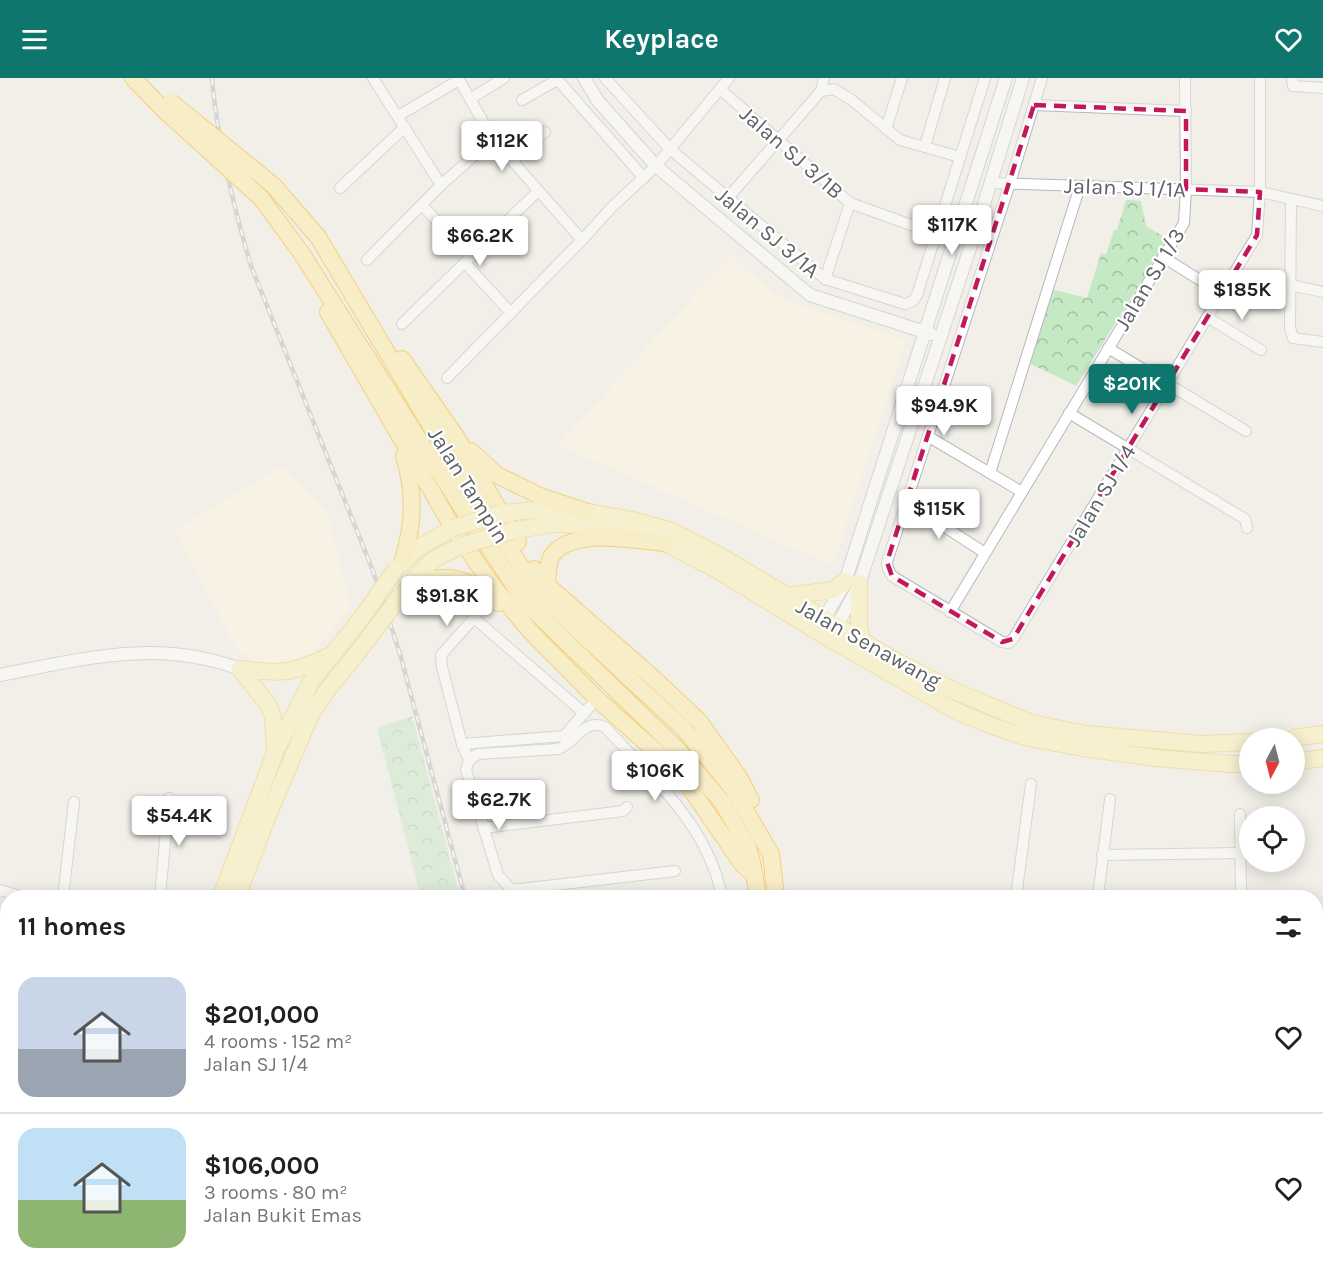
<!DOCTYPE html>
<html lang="en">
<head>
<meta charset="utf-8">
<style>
  :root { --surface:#fff; --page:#f2f2f2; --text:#202124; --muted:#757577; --line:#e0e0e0; --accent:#0f766e }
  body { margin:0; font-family:Karla,sans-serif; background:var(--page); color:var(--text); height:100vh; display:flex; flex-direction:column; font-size:22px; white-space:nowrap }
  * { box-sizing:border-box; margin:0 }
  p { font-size:20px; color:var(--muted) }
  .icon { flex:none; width:33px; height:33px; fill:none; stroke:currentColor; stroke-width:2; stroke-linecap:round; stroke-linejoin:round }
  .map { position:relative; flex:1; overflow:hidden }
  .drawer { position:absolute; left:0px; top:812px; width:1323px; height:386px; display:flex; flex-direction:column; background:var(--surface); border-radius:24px 24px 0 0; box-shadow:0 3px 15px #0003 }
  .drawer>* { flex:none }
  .needle { width:39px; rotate:187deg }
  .fabs { position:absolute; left:1239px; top:650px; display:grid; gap:12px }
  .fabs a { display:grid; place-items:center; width:66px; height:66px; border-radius:50%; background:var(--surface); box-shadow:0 3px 15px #0003; font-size:30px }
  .price { position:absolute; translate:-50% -51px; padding:0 14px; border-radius:6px; background:#fff; color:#222; font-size:20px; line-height:39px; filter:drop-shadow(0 2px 3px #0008) }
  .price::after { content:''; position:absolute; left:50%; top:36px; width:18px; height:14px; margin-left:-9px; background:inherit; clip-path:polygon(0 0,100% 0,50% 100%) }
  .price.on { background:var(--accent); color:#fff }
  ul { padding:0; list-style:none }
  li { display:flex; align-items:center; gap:18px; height:150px; padding:0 18px }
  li+li { border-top:2px solid var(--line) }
  li span { display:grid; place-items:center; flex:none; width:168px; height:120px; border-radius:18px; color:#555 }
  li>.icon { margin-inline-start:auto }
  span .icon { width:72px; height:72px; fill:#fffc; stroke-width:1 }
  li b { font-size:26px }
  h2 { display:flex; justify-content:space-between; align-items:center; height:72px; padding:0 18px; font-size:26px }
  header { display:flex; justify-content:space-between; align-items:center; height:78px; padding:0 18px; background:var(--accent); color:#fff; font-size:27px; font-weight:700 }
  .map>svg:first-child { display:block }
  .commercial { fill:#fef7e0 }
  .forest { fill:url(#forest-crowns) }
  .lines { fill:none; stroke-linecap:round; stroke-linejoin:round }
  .minor-casing { stroke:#b5b8bc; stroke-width:12 }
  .tertiary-casing { stroke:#b5b8bc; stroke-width:14 }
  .primary-casing { stroke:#f2c960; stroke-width:18 }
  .trunk-casing { stroke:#f9ab00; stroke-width:18 }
  .minor { stroke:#fff; stroke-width:10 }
  .tertiary { stroke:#fff; stroke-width:12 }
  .primary { stroke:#fff2af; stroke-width:16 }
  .trunk { stroke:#feeaa1; stroke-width:16 }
  .rail-casing { stroke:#b6b7b8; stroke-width:4.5 }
  .rail { stroke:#fff; stroke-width:2; stroke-dasharray:7; stroke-linecap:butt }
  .primary-bridge-casing { stroke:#f2c960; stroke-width:18; stroke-linecap:butt }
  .trunk-bridge-casing { stroke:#f9ab00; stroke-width:18; stroke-linecap:butt }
  .primary-bridge { stroke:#fff2af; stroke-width:16 }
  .trunk-bridge { stroke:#feeaa1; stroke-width:16 }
  .marked { fill:none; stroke:#c2185b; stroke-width:4.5; stroke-dasharray:12 8; stroke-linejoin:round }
  .labels { text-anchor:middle; stroke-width:4.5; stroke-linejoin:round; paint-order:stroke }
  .street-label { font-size:22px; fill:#5f6368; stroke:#fff }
</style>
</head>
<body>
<header><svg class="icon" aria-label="menu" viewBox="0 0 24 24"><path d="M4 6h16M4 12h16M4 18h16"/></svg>Keyplace<svg class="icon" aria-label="heart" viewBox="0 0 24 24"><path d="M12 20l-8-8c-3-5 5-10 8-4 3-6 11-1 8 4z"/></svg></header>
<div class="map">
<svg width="1323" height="1196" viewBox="0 0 1323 1196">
  <defs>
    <pattern id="forest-crowns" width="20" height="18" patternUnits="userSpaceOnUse" patternTransform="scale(1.5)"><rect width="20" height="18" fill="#c5e8c5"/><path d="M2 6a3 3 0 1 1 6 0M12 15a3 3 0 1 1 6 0" fill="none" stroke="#a3c0a4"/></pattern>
  </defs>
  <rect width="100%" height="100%" fill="#f1efe8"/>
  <!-- commercial -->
  <g class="commercial">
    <polygon points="732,176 739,185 782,221 906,262 833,488 558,367"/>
    <polygon points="282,388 326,432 351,529 301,589 278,590 253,583 236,569 175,452"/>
  </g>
  <!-- forest -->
  <g class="forest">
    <polygon points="1126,122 1141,123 1146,148 1168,161 1076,308 1027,284 1050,211 1087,220 1101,175 1106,177 1114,152 1117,152"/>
    <polygon points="412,638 460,819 421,819 377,650"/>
  </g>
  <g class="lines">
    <!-- minor casing -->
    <g class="minor-casing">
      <g id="minor">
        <polyline points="373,0 441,107"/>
        <polyline points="458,0 493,61 582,162"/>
        <polyline points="556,0 644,100"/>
        <polyline points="605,0 670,71 825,201 905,226 913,223 917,217 985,0"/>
        <polyline points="1042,0 1010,105 887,484 888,491 892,498 1002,564 1008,565 1013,561 1257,157 1260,114 1260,0"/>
        <polyline points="1292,0 1293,8 1323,10"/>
        <polyline points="720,11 850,125 936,156"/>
        <polyline points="821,13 834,11 853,23 900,62 960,79"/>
        <polyline points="470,21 504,0"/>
        <polyline points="522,22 557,2"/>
        <polyline points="1034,27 1186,33"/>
        <polyline points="398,38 459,2"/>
        <polyline points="886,51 902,0"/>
        <polyline points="925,68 945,0"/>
        <polyline points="512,83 545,54"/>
        <polyline points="991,105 1260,114 1323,128"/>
        <polyline points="340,110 405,49"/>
        <polyline points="727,121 821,13 824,0"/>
        <polyline points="1291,121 1290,250 1293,260 1323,264"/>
        <polyline points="422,127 471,179"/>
        <polyline points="1163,179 1222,216"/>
        <polyline points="367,182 441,107 493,61"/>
        <polyline points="465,185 511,235"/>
        <polyline points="825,201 850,125"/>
        <polyline points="1291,207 1323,214"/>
        <polyline points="1207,239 1261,272"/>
        <polyline points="402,246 538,113"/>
        <polyline points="1108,270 1246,353"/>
        <polyline points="447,300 582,162 612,129 656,88 729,0"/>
        <polyline points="1069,335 1245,441 1247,450"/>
        <polyline points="929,359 1022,414"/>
        <polyline points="990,395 1080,108"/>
        <polyline points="908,425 985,475"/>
        <polyline points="950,534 1184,145 1186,111 1185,0"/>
        <polyline points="462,666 564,658 584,635"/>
        <path d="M469,682l9,-6 80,-5c20,-8 25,-31 47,-22 48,52 103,98 117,170"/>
        <polyline points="1240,736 1241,819"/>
        <polyline points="483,750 623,733 627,729"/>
        <polyline points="1102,777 1241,775"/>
        <polyline points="0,812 23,819"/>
        <polyline points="512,812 675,793"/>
        <polyline points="63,819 74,724"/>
        <polyline points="160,819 169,720"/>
        <polyline points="514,819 512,812 498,797 466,692 469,682 462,666 442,589 441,577 474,540 584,635 597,621"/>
        <polyline points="1016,819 1031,706"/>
        <polyline points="1098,819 1110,721"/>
        <polyline points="0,1040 8,1042"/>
        <polyline points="1316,1156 1323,1157"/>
        <polyline points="147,1190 164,1196"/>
        <polyline points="765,1190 766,1196"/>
        <polyline points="839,1190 840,1196"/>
        <polyline points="926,1190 927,1196"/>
        <polyline points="942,1190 943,1196"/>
        <polyline points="1029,1190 1030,1196"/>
        <polyline points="1088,1190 1088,1196"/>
        <polyline points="1163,1190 1164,1196"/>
        <polyline points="1246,1190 1246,1196"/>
        <polyline points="200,1196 202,1190"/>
        <polyline points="275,1196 277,1190"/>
      </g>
    </g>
    <!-- tertiary casing -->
    <g class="tertiary-casing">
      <g id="tertiary">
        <polyline points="584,0 598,23 656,88 810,217 931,256"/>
        <polyline points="820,547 844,507 1006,0"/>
        <polyline points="833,555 858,509 975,155 1023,0"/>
        <path d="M0,597c84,-16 156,-37 240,-6"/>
      </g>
    </g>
    <!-- primary casing -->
    <g class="primary-casing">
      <g id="primary">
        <polyline points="501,435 550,431 588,434 632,442 672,453 724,480 894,582 957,614 1031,645 1086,656 1201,666 1250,664"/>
        <polyline points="512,453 552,446 589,447 665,465 717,492 830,561 956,633 990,647 1024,659 1083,670 1156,680 1231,686 1250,686"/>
        <polyline points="399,488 418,470 453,450"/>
        <polyline points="859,505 859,547 862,564"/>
        <path d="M405,513c22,-27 25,-33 59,-46"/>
        <polyline points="786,518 833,512 845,503"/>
        <path d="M240,591c41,5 51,5 89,-13"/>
        <polyline points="240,591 269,628 273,639 275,671"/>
        <polyline points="1294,660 1323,656"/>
        <polyline points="1294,684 1323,680"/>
        <polyline points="221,819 276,672 312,602 362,539"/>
        <polyline points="237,819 267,740 311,636 328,611 361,570"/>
        <polyline points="76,1196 79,1190"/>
        <polyline points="94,1196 96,1190"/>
      </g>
    </g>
    <!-- trunk casing -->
    <g class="trunk-casing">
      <g id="trunk">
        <polyline points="133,0 163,31"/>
        <polyline points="274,108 318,159 462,400 540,517 684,651 733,711 771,776 776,819"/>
        <polyline points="261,120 302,176 459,425 526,525 677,671 722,724 748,769 752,784 758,819"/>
        <polyline points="328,234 453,450 493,508 530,553 597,621 671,687 684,701 742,786 755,798"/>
        <polyline points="402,281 457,360 518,464"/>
        <polyline points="471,373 497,397 540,418 588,434"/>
        <path d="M403,482c11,-37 12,-67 1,-104"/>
        <polyline points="534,491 547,507 650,597 699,643 739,699 751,722"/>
        <path d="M410,506c41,-11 55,-8 88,19"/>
        <path d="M547,507c1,-8 0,-20 4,-28 18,-30 85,-17 114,-14"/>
        <polyline points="798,1190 799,1196"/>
        <polyline points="815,1190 815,1196"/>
      </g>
    </g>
    <!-- minor -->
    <use href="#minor" class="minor"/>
    <!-- tertiary -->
    <use href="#tertiary" class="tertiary"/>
    <!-- primary -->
    <use href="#primary" class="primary"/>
    <!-- trunk -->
    <use href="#trunk" class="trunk"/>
    <!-- rail casing -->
    <g class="rail-casing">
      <g id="rail">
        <path d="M212,0c5,60 22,130 39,188l122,305 27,83 65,243"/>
        <polyline points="564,1190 565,1196"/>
      </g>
    </g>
    <!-- rail -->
    <use href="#rail" class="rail"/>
    <!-- primary-bridge casing -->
    <g class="primary-bridge-casing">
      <g id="primary-bridge">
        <polyline points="453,450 501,435"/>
        <polyline points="464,467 512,453"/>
        <polyline points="362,539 396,491"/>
        <polyline points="361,570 401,517"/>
      </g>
    </g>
    <!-- trunk-bridge casing -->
    <g class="trunk-bridge-casing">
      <g id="trunk-bridge">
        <polyline points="171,24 274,108"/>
        <polyline points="163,31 261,120"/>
      </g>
    </g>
    <!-- primary-bridge -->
    <use href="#primary-bridge" class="primary-bridge"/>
    <!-- trunk-bridge -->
    <use href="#trunk-bridge" class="trunk-bridge"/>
  </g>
  <!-- marked area -->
  <path d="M0 0H1323V1196H0ZM1034,27l152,6v78l74,3 -3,43 -244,404 -11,3 -110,-66 -5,-14z" fill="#f1efe8" fill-opacity=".55" fill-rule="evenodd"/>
  <path class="marked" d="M1034,27l152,6v78l74,3 -3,43 -244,404 -11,3 -110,-66 -5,-14z"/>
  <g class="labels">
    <!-- street labels -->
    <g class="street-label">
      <text transform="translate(792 74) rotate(41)" y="8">Jalan SJ 3/1B</text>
      <text transform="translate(1125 109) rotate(2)" y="8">Jalan SJ 1/1A</text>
      <text transform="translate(768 154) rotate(40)" y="8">Jalan SJ 3/1A</text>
      <text transform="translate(1149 201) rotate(-59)" y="8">Jalan SJ 1/3</text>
      <text transform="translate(469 407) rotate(58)" y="8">Jalan Tampin</text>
      <text transform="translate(1100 417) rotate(-59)" y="8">Jalan SJ 1/4</text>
      <text transform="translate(869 565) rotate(29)" y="8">Jalan Senawang</text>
    </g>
  </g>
</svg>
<div class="fabs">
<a><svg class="needle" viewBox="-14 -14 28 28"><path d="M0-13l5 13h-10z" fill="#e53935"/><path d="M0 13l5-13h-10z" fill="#757577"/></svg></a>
<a><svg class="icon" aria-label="locate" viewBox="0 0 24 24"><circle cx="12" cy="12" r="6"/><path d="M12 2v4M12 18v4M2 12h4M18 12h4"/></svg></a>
</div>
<b class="price" style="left:502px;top:94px">$112K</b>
<b class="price" style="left:952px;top:178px">$117K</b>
<b class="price" style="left:480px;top:189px">$66.2K</b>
<b class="price" style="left:1242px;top:243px">$185K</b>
<b class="price on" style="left:1132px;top:337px">$201K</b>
<b class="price" style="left:944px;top:359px">$94.9K</b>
<b class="price" style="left:939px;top:462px">$115K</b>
<b class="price" style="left:447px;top:549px">$91.8K</b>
<b class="price" style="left:655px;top:724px">$106K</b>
<b class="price" style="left:499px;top:753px">$62.7K</b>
<b class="price" style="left:179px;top:769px">$54.4K</b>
<section class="drawer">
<h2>11 homes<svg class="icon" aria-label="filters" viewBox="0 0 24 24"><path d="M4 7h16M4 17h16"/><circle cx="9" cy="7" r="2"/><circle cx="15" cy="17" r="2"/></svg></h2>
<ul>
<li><span style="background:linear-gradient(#c9d6e8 60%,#9aa5b1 0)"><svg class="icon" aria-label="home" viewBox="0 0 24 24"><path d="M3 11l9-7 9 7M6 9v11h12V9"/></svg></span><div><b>$201,000</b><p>4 rooms · 152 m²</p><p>Jalan SJ 1/4</p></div><svg class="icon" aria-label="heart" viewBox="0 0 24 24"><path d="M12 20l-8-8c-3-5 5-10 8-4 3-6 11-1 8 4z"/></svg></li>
<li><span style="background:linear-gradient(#bfe0f5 60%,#8fb573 0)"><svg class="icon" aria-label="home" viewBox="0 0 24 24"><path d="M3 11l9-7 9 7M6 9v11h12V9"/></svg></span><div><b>$106,000</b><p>3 rooms · 80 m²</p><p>Jalan Bukit Emas</p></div><svg class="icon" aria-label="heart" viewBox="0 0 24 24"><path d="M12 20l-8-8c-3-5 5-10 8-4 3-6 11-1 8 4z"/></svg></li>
</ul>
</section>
</div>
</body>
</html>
